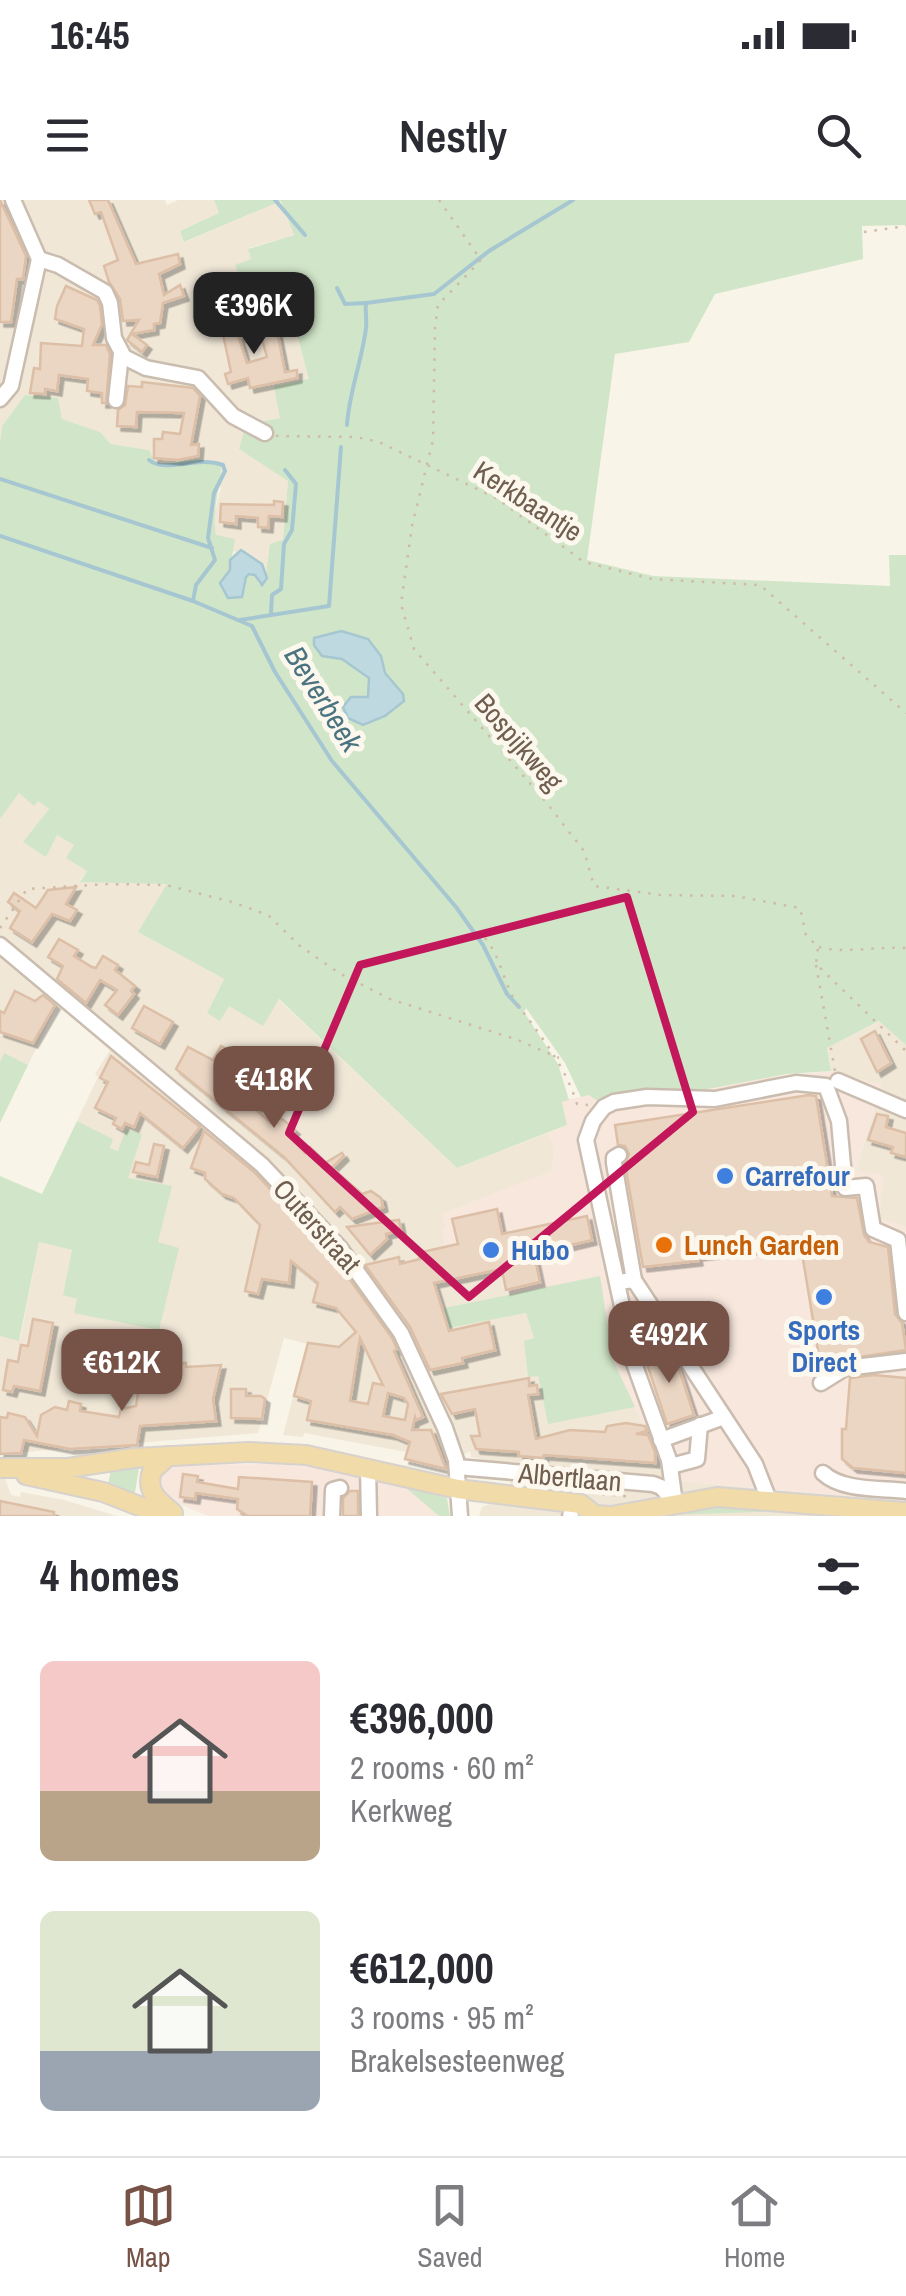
<!DOCTYPE html>
<html lang="en">
<head>
<meta charset="utf-8">
<style>
  :root { --surface:#fff; --page:#f7f7f7; --text:#2b2b33; --muted:#7c7c81; --line:#e1e1e2; --accent:#775246 }
  body { margin:0; font-family:"Archivo Narrow",sans-serif; background:var(--page); color:var(--text); height:100vh; display:flex; flex-direction:column; font-size:38px; white-space:nowrap }
  * { box-sizing:border-box; margin:0 }
  p { font-size:32px; color:var(--muted) }
  .icon { flex:none; width:55px; height:55px; fill:none; stroke:currentColor; stroke-width:2; stroke-linecap:round; stroke-linejoin:round }
  .map { position:relative; height:1316px; overflow:hidden }
  .details { display:flex; flex-direction:column; background:var(--surface); flex:1 }
  .details>* { flex:none }
  .price { position:absolute; translate:-50% -85px; padding:0 22px; border-radius:20px; background:var(--accent); color:#fff; font-size:32px; line-height:65px; filter:drop-shadow(0 2px 5px #0008) }
  .price::after { content:''; position:absolute; left:50%; top:60px; width:30px; height:22px; margin-left:-15px; background:inherit; clip-path:polygon(0 0,100% 0,50% 100%) }
  .price.selected { background:#222; color:#fff }
  ul { padding:0; list-style:none }
  li { display:flex; align-items:center; gap:30px; height:250px; padding:0 40px }
  li span { display:grid; place-items:center; flex:none; width:280px; height:200px; border-radius:15px; color:#555 }
  li>.icon { margin-inline-start:auto }
  span .icon { width:120px; height:120px; fill:#fffc; stroke-width:1 }
  li b { font-size:42px }
  h2 { display:flex; justify-content:space-between; align-items:center; height:120px; padding:0 40px; font-size:42px }
  .status { display:flex; justify-content:space-between; align-items:center; height:70px; padding:0 50px; background:var(--surface); direction:ltr }
  .status svg { height:28px; fill:currentColor }
  header { display:flex; justify-content:space-between; align-items:center; height:130px; padding:0 40px; background:var(--surface); font-size:45px; font-weight:600 }
  .tab-bar { display:flex; justify-content:space-around; align-items:center; height:140px; border-top:2px solid var(--line); background:var(--surface); font-size:28px; color:var(--muted) }
  .tab-bar a { display:grid; justify-items:center; gap:5px }
  .tab-bar .selected { color:var(--accent) }
  .map>svg:first-child { display:block }
  .residential { fill:#f0e7d7 }
  .commercial { fill:#f8e7dd }
  .green { fill:#d1e5c8 }
  .water { fill:#bfd9e1; stroke:#a6c7d1; stroke-width:2.5 }
  .lines { fill:none; stroke-linecap:round; stroke-linejoin:round }
  .stream { stroke:#a6c7d1; stroke-width:4 }
  .building { fill:#ebd6c3; stroke:#dcbfa6; stroke-width:2.5; fill-rule:evenodd; filter:url(#shadow) }
  .minor-casing { stroke:#cabdaf; stroke-width:19 }
  .major-casing { stroke:#d7d2ce; stroke-width:22 }
  .path { stroke:#d0baa6; stroke-width:2.5; stroke-dasharray:2.5 8; stroke-linecap:butt }
  .minor { stroke:#fff; stroke-width:14 }
  .major { stroke:#f0dba9; stroke-width:18 }
  .marked { fill:none; stroke:#c2185b; stroke-width:8; stroke-linejoin:round }
  .shop-dot { fill:#3f7fe0; stroke:#fdf8ee; stroke-width:4 }
  .food-dot { fill:#e8710a; stroke:#fdf8ee; stroke-width:4 }
  .labels { text-anchor:middle; stroke-width:10; stroke-linejoin:round; paint-order:stroke }
  .street-label { font-size:28px; fill:#705e4f; stroke:#fdf8ee }
  .shop-label { font-size:28px; font-weight:bold; fill:#366cbe; stroke:#fdf8ee; text-anchor:start }
  .food-label { font-size:28px; font-weight:bold; fill:#c56008; stroke:#fdf8ee; text-anchor:start }
  .water-label { font-size:30px; font-style:italic; fill:#4c7480; stroke:#fdf8ee }
</style>
</head>
<body>
<div class="status"><b>16:45</b><svg viewBox="0 0 49 12"><path d="M0 12V9h3v3zM5 12V6h3v6zM10 12V3h3v9zM15 12V0h3v12zM26 1h20v11H26zM47 4h2v5h-2z"/></svg></div>
<header><svg class="icon" aria-label="menu" viewBox="0 0 24 24"><path d="M4 6h16M4 12h16M4 18h16"/></svg>Nestly<svg class="icon" aria-label="search" viewBox="0 0 24 24"><circle cx="10" cy="10" r="6"/><path d="M15 15l6 6"/></svg></header>
<div class="map">
<svg width="906" height="1316" viewBox="0 0 906 1316">
  <defs>
    <filter id="shadow"><feDropShadow dx="4.5" dy="4.5" stdDeviation="0" flood-color="#0004"/></filter>
  </defs>
  <rect width="100%" height="100%" fill="#f9f4e8"/>
  <!-- residential -->
  <g class="residential">
    <polygon points="0,0 165,0 167,5 178,0 214,0 219,13 180,31 185,42 281,1 294,35 249,48 252,59 242,76 279,125 297,134 308,176 280,218 259,222 239,248 288,281 283,340 267,378 262,364 241,350 233,355 235,352 216,335 213,318 221,288 198,259 156,265 149,250 111,244 100,232 62,219 58,198 25,195 2,226 0,242"/>
    <polygon points="19,593 34,605 38,600 49,609 24,642 57,635 75,645 87,671 80,680 168,684 138,732 224,779 207,813 228,806 278,799 457,968 548,933 555,949 551,972 442,1014 446,1028 442,1029 445,1047 419,1053 426,1084 502,1069 507,1095 445,1108 449,1127 526,1113 534,1138 525,1142 528,1177 538,1175 548,1223 635,1207 668,1280 906,1302 906,1316 479,1316 482,1307 490,1304 509,1305 511,1265 471,1257 470,1251 444,1268 405,1259 406,1252 304,1233 303,1237 283,1235 307,1144 284,1138 258,1233 0,1254 0,1136 20,1140 39,1042 72,1050 64,1095 78,1099 158,1042 128,978 119,951 110,948 113,939 77,921 98,877 95,874 118,837 65,790 28,865 4,854 0,862 0,619"/>
    <polygon points="880,821 906,845 906,1027 880,1019 856,971 881,885 831,871 827,848"/>
    <polygon points="0,1265 11,1295 20,1297 21,1292 64,1300 117,1316 0,1316"/>
  </g>
  <!-- commercial -->
  <g class="commercial">
    <polygon points="831,871 881,885 856,970 883,975 880,1019 906,1027 906,1302 668,1280 613,1160 599,1077 507,1095 502,1069 425,1084 418,1053 445,1047 442,1029 446,1027 441,1014 551,971 555,949 548,933 567,925 562,901 589,895"/>
    <polygon points="275,1264 320,1268 405,1287 439,1316 208,1316 168,1299 158,1285 160,1274 171,1265"/>
  </g>
  <!-- green -->
  <g class="green">
    <path d="M214,0h692v25l-44,1 1,33 -148,35 -26,48 -74,12 -28,206 66,16 237,10 -1,-31h17v490l-27,-24 -52,27 4,23 -44,3 -179,34 -19,-13 -8,2 -16,-34 -39,-55 -2,4 34,52 11,36 -7,2 5,23 -110,43 -178,-169 -16,27 -34,-20 -9,15 -13,-8 17,-34 -86,-47 29,-48 -87,-2 7,-11 -21,-13 8,-13 -17,-10 -11,22 -23,-15 26,-33 -11,-8 -4,5 -15,-13 -19,26v-377l2,-16 23,-31 33,3 4,21 38,13 11,12 38,6 8,15 41,-6 23,4c0,25 -10,48 -5,72l19,4 -5,31 -6,7 21,14 1,-14 4,-3 5,1 4,9 6,-1 5,-39 13,-4 5,-59 -49,-32 5,-18 15,-9 21,-4 -6,-32 34,-7v-3l-11,-42 -13,4 -5,-13 -20,5 -24,-65 16,-6 -3,-10 46,-14 -13,-34 -97,41 -4,-11 39,-18z"/>
    <polygon points="4,853 28,865 0,923 0,862"/>
    <polygon points="77,921 113,939 110,948 118,951 126,929 142,934 128,978 172,986 158,1042 179,1048 159,1130 74,1113 77,1099 63,1095 72,1050 39,1042 19,1141 0,1136 0,976 42,994"/>
    <polygon points="600,1076 613,1160 635,1207 548,1224 538,1176 528,1177 524,1141 534,1138 526,1113 449,1128 444,1108"/>
    <polygon points="140,1262 134,1298 107,1289 112,1265"/>
    <polygon points="405,1287 447,1298 450,1316 439,1316"/>
    <polygon points="722,1302 783,1307 782,1311 638,1316"/>
  </g>
  <!-- water -->
  <g class="water">
    <polygon points="241,350 262,364 267,378 262,385 255,375 249,374 246,377 242,397 228,398 220,383 230,370 230,360"/>
    <polygon points="341,431 368,439 381,456 385,473 403,494 404,501 385,516 363,525 348,518 343,507 351,497 368,497 369,478 342,459 322,456 314,445 314,438"/>
  </g>
  <g class="lines">
    <!-- stream -->
    <g class="stream">
      <polyline points="275,0 305,35"/>
      <path d="M337,88l8,16 21,-1c-1,9 1,16 0,25 -4,33 -17,64 -19,97"/>
      <polyline points="366,103 434,94 489,51 573,0"/>
      <path d="M149,260c18,14 47,-5 74,5l2,6 -11,22 -6,45 7,22 -19,25 -3,16"/>
      <polyline points="0,279 212,348"/>
      <polyline points="0,336 193,401 252,426 275,472 332,561 456,707 483,745 507,794 519,807"/>
      <polyline points="271,413 272,395 281,389 284,344 292,330 296,284 285,270"/>
      <polyline points="240,420 329,406 341,247"/>
    </g>
  </g>
  <!-- building -->
  <g class="building">
    <polygon points="0,0 26,56 23,79 17,79 11,122 0,122"/>
    <polygon points="89,0 108,0 136,64 178,54 180,64 159,74 164,95 180,85 184,96 163,103 160,123 154,124 154,130 132,134 147,145 142,152 127,140 139,120 123,121 120,99 109,82 104,66 118,60 101,12 95,14"/>
    <polygon points="66,86 97,100 100,106 102,124 93,145 106,145 110,154 106,203 102,203 102,193 87,191 88,179 59,175 57,191 45,189 45,194 30,193 34,168 40,169 41,143 82,146 84,129 55,119 57,106"/>
    <polygon points="246,117 251,134 239,138 247,163 267,157 261,136 277,131 285,172 297,170 297,178 250,188 248,178 228,184 225,174 231,172 221,125"/>
    <polygon points="142,182 193,188 200,196 191,245 199,244 198,256 178,260 154,258 154,239 162,239 163,232 180,234 184,213 137,212 136,227 117,226 118,210 125,205 128,186 142,187"/>
    <polygon points="274,301 283,302 282,317 269,316 268,328 258,327 258,318 236,316 236,324 220,322 221,304 274,305"/>
    <polygon points="76,687 66,704 77,710 70,721 52,714 32,742 10,728 20,711 8,702 14,693 36,708 48,690"/>
    <polygon points="59,739 78,750 74,756 92,767 96,768 103,756 118,765 115,770 135,786 131,791 134,794 118,815 105,805 117,790 100,780 86,803 57,779 63,766 48,757"/>
    <polygon points="15,791 35,801 43,795 55,805 33,843 0,832 0,811 4,813"/>
    <polygon points="144,806 173,822 160,844 132,828"/>
    <polygon points="875,831 891,863 877,872 861,839"/>
    <polygon points="221,846 232,852 225,864 255,885 250,891 254,894 250,897 258,905 255,909 271,923 277,916 286,922 295,930 292,932 296,936 293,940 305,953 310,947 325,963 342,953 344,956 332,968 362,994 371,991 381,998 383,1007 352,1019 340,1007 335,1012 284,957 176,869 188,847 213,860"/>
    <polygon points="111,856 200,927 183,948 140,913 134,927 125,923 122,929 113,924 116,918 95,908 108,882 100,878"/>
    <polygon points="809,895 816,896 832,996 857,998 864,1035 869,1042 888,1047 895,1114 902,1123 906,1150 820,1163 802,1053 787,1041 767,1045 767,1048 697,1056 698,1061 643,1067 625,964 629,954 625,946 618,945 615,925"/>
    <polygon points="877,914 888,916 886,927 906,933 906,957 891,953 893,947 868,940"/>
    <path d="M204,931l50,41 78,83 60,83 5,11 -3,2 29,66 -7,3 -1,-3 -3,13h19l15,39 -41,-10 5,-17 -17,-7 -86,-15 4,-19 -17,-5 14,-53 31,4 17,-15 -20,-24 -23,-6 5,-19 -27,-22 -2,22 -27,-4 -4,15 -13,-3 15,-66 -26,-27 -12,-4 -17,-15v-6l-14,-5zM360,1138l23,47 -10,-2 -5,21 -18,-3zM388,1193l16,5 4,6 -3,16 -22,-4z"/>
    <polygon points="154,944 164,946 157,977 133,972 136,962 149,965"/>
    <polygon points="497,1009 502,1034 587,1016 592,1040 534,1054 540,1082 506,1090 502,1069 434,1083 449,1131 489,1122 495,1150 462,1158 463,1163 430,1170 410,1127 365,1065 399,1057 400,1064 420,1059 418,1053 458,1044 452,1019"/>
    <polygon points="399,1020 401,1030 386,1034 387,1039 370,1055 347,1027"/>
    <polygon points="33,1119 53,1123 40,1191 14,1186 12,1192 3,1190 8,1160 18,1162 21,1145 28,1146"/>
    <polygon points="666,1148 678,1166 694,1215 667,1224 644,1155"/>
    <polygon points="186,1163 186,1167 221,1165 213,1199 216,1221 140,1226 137,1245 70,1249 24,1240 21,1253 0,1254 0,1217 7,1218 8,1213 25,1217 37,1236 41,1215 55,1207 67,1210 69,1201 81,1204 80,1211 119,1217 121,1209 136,1206 141,1175 165,1179 168,1165"/>
    <polygon points="874,1175 906,1178 906,1273 853,1268 842,1259 842,1229 846,1229 850,1178"/>
    <polygon points="529,1178 529,1186 537,1185 538,1194 528,1195 536,1239 570,1230 605,1232 607,1226 626,1223 645,1226 647,1231 636,1234 648,1235 655,1252 655,1263 544,1255 543,1258 519,1256 519,1252 476,1249 471,1236 480,1236 475,1209 452,1214 441,1194"/>
    <polygon points="231,1189 246,1189 246,1196 261,1196 265,1199 262,1219 231,1218"/>
    <polygon points="183,1274 198,1276 197,1282 238,1289 239,1277 312,1282 310,1316 248,1316 237,1309 238,1299 196,1293 195,1299 180,1297"/>
    <polygon points="350,1291 358,1291 358,1316 343,1316 343,1298"/>
    <polygon points="0,1301 54,1312 54,1316 0,1316"/>
  </g>
  <g class="lines">
    <!-- minor casing -->
    <g class="minor-casing">
      <g id="minor">
        <polyline points="39,59 58,65 105,92 110,103 114,138 124,157 146,168 198,178 233,216 265,233"/>
        <polyline points="0,199 11,186 39,59 13,0"/>
        <polyline points="116,200 121,154"/>
        <polyline points="0,745 262,965 340,1048 401,1133 445,1228 456,1260 460,1316"/>
        <polyline points="838,881 906,910"/>
        <polyline points="619,955 614,958 614,963 634,1080"/>
        <polyline points="618,1082 634,1080 755,1264 769,1300"/>
        <polyline points="821,1183 845,1168 906,1161"/>
        <polyline points="661,1240 724,1217"/>
        <polyline points="671,1266 697,1259 700,1225"/>
        <polyline points="457,1267 653,1284 661,1287 675,1302"/>
        <polyline points="368,1268 369,1316"/>
        <path d="M823,1273c19,18 57,15 83,18"/>
        <polyline points="675,1303 669,1260 635,1166 586,940 593,921 604,907 614,902 647,897 715,899 796,883 826,886 839,921 845,988 866,986 873,1029 898,1040 906,1113"/>
        <polyline points="332,1316 333,1290 340,1288"/>
        <polyline points="570,1316 571,1316"/>
      </g>
    </g>
    <!-- major casing -->
    <g class="major-casing">
      <g id="major">
        <path d="M168,1256l-16,15c-7,20 6,30 21,42"/>
        <polyline points="0,1268 68,1268 134,1258 249,1252 306,1255 458,1289 581,1304 596,1316"/>
        <polyline points="26,1275 103,1292 165,1316"/>
        <polyline points="595,1315 611,1316 717,1297 906,1312"/>
      </g>
    </g>
    <!-- path -->
    <g class="path">
      <polyline points="439,0 481,60 438,105 435,127 433,240 412,326 401,404 414,449 546,602 584,651 594,686 661,695 735,696 800,708 806,735 818,747 816,764 906,851"/>
      <polyline points="864,32 906,26"/>
      <polyline points="276,236 356,237 379,242 496,298 584,362 652,379 760,385 906,513"/>
      <polyline points="0,728 27,689 108,684 166,685 232,702 268,715 300,746 339,773 390,799 518,840 559,858"/>
      <path d="M485,738c16,19 18,44 31,64 24,34 48,61 61,102l11,1"/>
      <path d="M819,747c23,7 61,-1 87,1"/>
      <polyline points="816,765 835,871"/>
      <polyline points="592,1293 634,1297"/>
    </g>
    <!-- minor -->
    <use href="#minor" class="minor"/>
    <!-- major -->
    <use href="#major" class="major"/>
  </g>
  <!-- marked area -->
  <path class="marked" d="M627,697l66,215 -224,185 -180,-164 71,-168z"/>
  <!-- markers -->
  <g class="shop-dot">
    <circle cx="725" cy="976" r="10"/>
    <circle cx="491" cy="1050" r="10"/>
    <circle cx="824" cy="1097" r="10"/>
  </g>
  <circle class="food-dot" cx="664" cy="1045" r="10"/>
  <g class="labels">
    <!-- street labels -->
    <g class="street-label">
      <text transform="translate(528 301) rotate(33)" y="10">Kerkbaantje</text>
      <text transform="translate(519 542) rotate(49)" y="10">Bospijkweg</text>
      <text transform="translate(317 1026) rotate(48)" y="10">Outerstraat</text>
      <text transform="translate(570 1277) rotate(5)" y="10">Albertlaan</text>
    </g>
    <!-- shop labels -->
    <g class="shop-label">
      <text x="745" y="986">Carrefour</text>
      <text x="511" y="1060">Hubo</text>
      <text x="824" y="1140" text-anchor="middle">Sports<tspan x="824" dy="32">Direct</tspan></text>
    </g>
    <!-- food labels -->
    <g class="food-label">
      <text x="684" y="1055">Lunch Garden</text>
    </g>
    <!-- water labels -->
    <g class="water-label">
      <text transform="translate(323 499) rotate(58)" y="10">Beverbeek</text>
    </g>
  </g>
</svg>
<b class="price selected" style="left:254px;top:157px">€396K</b>
<b class="price" style="left:274px;top:931px">€418K</b>
<b class="price" style="left:669px;top:1186px">€492K</b>
<b class="price" style="left:122px;top:1214px">€612K</b>
</div>
<section class="details">
<h2>4 homes<svg class="icon" aria-label="filters" viewBox="0 0 24 24"><path d="M4 7h16M4 17h16"/><circle cx="9" cy="7" r="2"/><circle cx="15" cy="17" r="2"/></svg></h2>
<ul>
<li><span style="background:linear-gradient(#f6c9c9 65%,#b9a48a 0)"><svg class="icon" aria-label="home" viewBox="0 0 24 24"><path d="M3 11l9-7 9 7M6 9v11h12V9"/></svg></span><div><b>€396,000</b><p>2 rooms · 60 m²</p><p>Kerkweg</p></div></li>
<li><span style="background:linear-gradient(#dfe7d0 70%,#9aa5b1 0)"><svg class="icon" aria-label="home" viewBox="0 0 24 24"><path d="M3 11l9-7 9 7M6 9v11h12V9"/></svg></span><div><b>€612,000</b><p>3 rooms · 95 m²</p><p>Brakelsesteenweg</p></div></li>
</ul>
</section>
<nav class="tab-bar">
<a class="selected"><svg class="icon" aria-label="map" viewBox="0 0 24 24"><path d="M3 6l6-2 6 2 6-2v14l-6 2-6-2-6 2zM9 4v14M15 6v14"/></svg>Map</a>
<a><svg class="icon" aria-label="saved" viewBox="0 0 24 24"><path d="M7 4h10v16l-5-4-5 4z"/></svg>Saved</a>
<a><svg class="icon" aria-label="home" viewBox="0 0 24 24"><path d="M3 11l9-7 9 7M6 9v11h12V9"/></svg>Home</a>
</nav>
</body>
</html>
